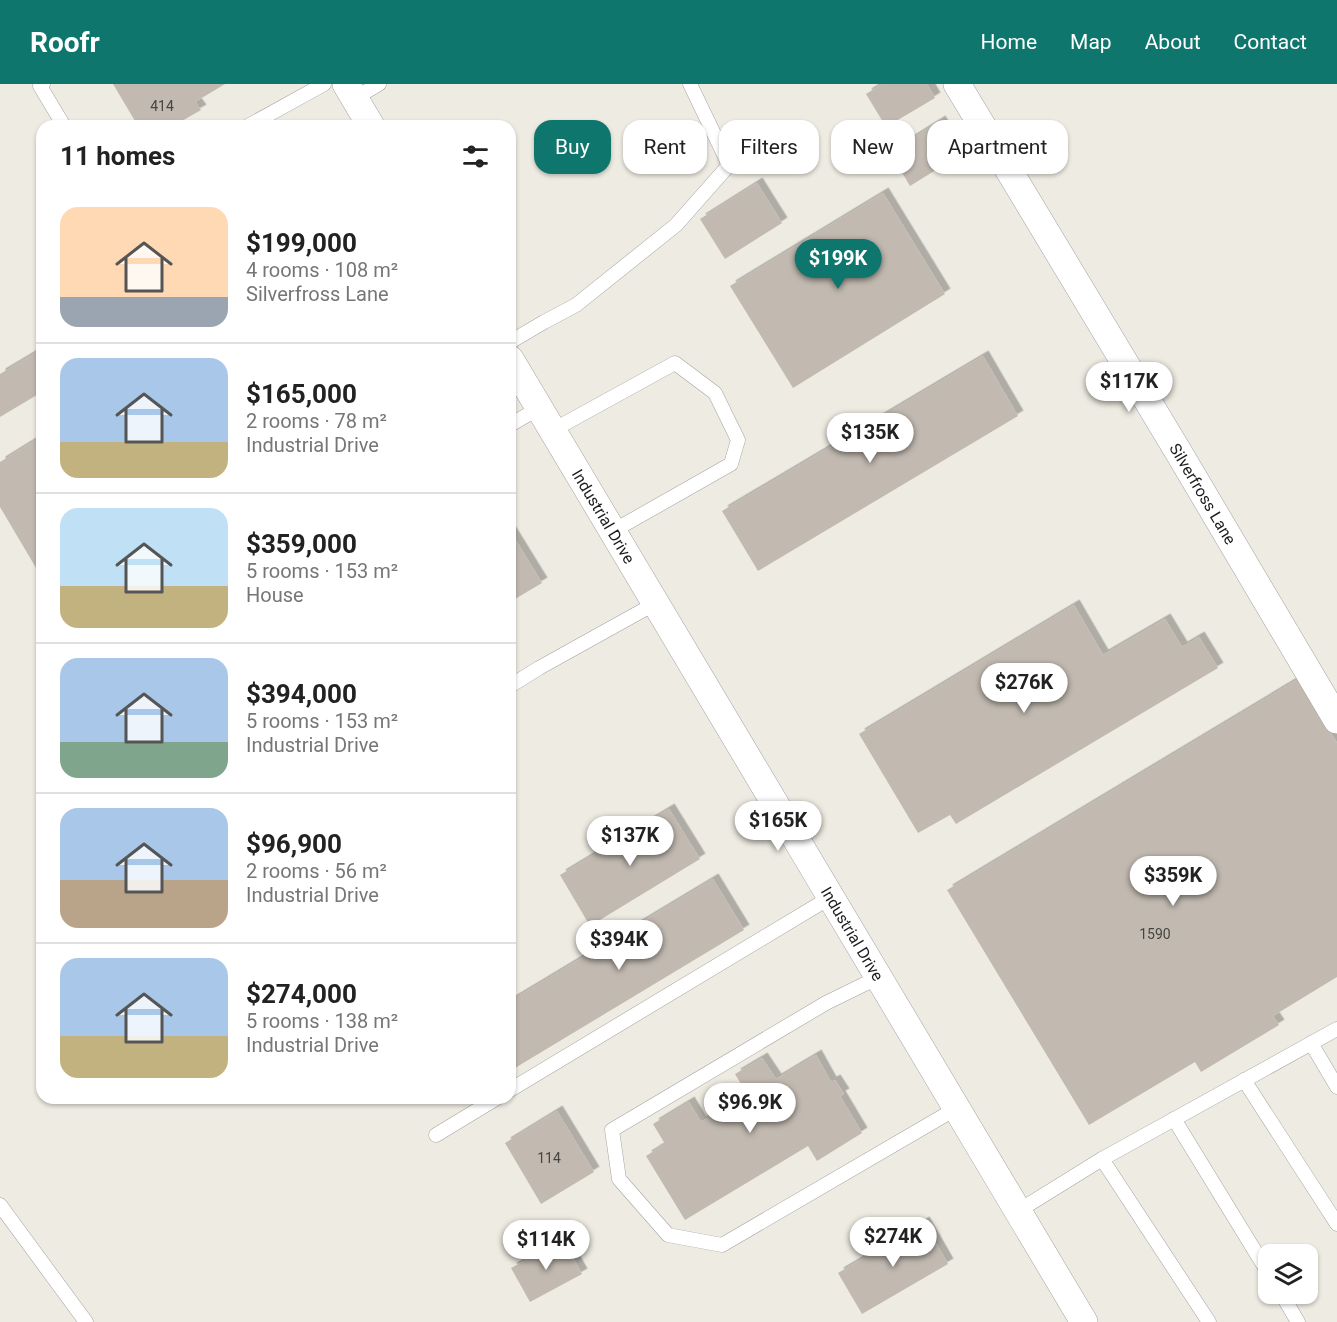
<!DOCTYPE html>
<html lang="en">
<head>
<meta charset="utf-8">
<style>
  :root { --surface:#fff; --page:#f2f2f2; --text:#222; --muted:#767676; --line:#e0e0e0; --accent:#0f766e }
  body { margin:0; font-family:Roboto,sans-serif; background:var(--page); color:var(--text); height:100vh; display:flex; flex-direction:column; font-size:22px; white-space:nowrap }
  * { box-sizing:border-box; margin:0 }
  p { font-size:20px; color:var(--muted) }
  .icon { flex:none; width:33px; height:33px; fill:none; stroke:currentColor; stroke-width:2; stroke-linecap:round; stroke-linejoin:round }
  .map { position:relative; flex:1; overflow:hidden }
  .details { position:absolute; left:36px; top:36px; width:480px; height:984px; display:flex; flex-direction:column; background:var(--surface); border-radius:18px; box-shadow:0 2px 4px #0004 }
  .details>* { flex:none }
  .banner { position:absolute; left:534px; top:36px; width:570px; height:54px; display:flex; gap:12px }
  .tools { position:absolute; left:1258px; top:1160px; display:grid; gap:12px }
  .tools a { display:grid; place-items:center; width:60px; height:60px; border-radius:12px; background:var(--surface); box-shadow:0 2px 4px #0004; font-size:30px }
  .price { position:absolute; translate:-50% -51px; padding:0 14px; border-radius:21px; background:#fff; color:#222; font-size:20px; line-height:39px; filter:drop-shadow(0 2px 3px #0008) }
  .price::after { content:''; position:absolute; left:50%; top:36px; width:18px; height:14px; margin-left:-9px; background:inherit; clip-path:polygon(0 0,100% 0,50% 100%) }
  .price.current { background:var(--accent); color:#fff }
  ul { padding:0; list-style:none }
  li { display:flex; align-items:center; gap:18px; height:150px; padding:0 24px }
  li+li { border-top:2px solid var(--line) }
  li span { display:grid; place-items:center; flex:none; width:168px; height:120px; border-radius:18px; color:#555 }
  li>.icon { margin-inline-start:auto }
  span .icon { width:72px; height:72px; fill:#fffc; stroke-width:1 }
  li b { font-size:26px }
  h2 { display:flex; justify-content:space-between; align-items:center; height:72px; padding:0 24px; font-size:26px }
  .chip { padding:0 21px; border-radius:18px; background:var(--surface); box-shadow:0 2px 4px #0004; font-size:21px; line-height:54px }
  .chip.current { background:var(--accent); color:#fff }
  header { display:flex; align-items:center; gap:36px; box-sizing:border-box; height:84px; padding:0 30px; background:var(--accent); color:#fff }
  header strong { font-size:28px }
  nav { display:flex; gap:33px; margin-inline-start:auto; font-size:21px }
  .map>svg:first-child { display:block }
  .building { fill:#c2bab1; filter:url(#shadow) }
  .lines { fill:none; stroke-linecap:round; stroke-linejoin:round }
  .lane-casing { stroke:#a3a3a3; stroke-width:15 }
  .street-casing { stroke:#a3a3a3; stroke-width:28 }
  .lane { stroke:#fff; stroke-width:14 }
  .street { stroke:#fff; stroke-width:27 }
  .labels { text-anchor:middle; stroke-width:5; stroke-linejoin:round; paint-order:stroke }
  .number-label { font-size:14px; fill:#464441 }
  .street-label { font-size:16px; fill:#1c1c1c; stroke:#fff }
</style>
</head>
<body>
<header>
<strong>Roofr</strong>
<nav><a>Home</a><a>Map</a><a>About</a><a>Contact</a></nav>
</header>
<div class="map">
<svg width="1337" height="1238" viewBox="0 0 1337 1238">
  <defs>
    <filter id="shadow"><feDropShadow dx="5.5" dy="-5.5" stdDeviation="0" flood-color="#0004"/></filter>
  </defs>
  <rect width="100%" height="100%" fill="#eeebe2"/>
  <!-- building -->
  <g class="building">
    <polygon points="113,0 225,0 195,18 201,26 173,42 138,42"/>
    <polygon points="882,0 927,0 935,14 886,43 866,10"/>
    <polygon points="940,37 960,71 910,102 890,68"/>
    <polygon points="757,99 782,139 725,175 700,135"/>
    <polygon points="883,109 945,210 793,304 730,202"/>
    <polygon points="42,265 42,308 0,333 0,290"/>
    <polygon points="983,272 1018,332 758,487 722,427"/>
    <polygon points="42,352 42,494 0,423 0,378"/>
    <polygon points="510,447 542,499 510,518"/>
    <polygon points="1074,521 1103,571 1165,535 1182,563 1199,553 1218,584 956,740 950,731 918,749 859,650"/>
    <polygon points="1298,595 1337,659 1337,893 1273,932 1279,941 1201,988 1195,978 1089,1041 947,806"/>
    <polygon points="669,725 700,775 590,842 560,791"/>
    <polygon points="713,795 744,846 510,987 510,917"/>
    <polygon points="816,971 831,998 835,996 844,1010 840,1012 862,1049 817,1077 808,1062 685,1136 646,1072 665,1060 653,1040 689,1018 701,1038 747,1010 735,990 762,974 776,995"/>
    <polygon points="557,1027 594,1088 541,1120 505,1059"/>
    <polygon points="924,1138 948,1180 862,1230 838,1189"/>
    <polygon points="563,1156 582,1190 530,1218 511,1184"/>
  </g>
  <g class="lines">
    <!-- lane casing -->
    <g class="lane-casing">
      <g id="lane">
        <polyline points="43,0 40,2 64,42"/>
        <polyline points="355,14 379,0"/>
        <polyline points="248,42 324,0"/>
        <polyline points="510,258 544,238 576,221 676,141 729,81 690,0"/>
        <polyline points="510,341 539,324"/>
        <polyline points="553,346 675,279 715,309 738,356 731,380 613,447"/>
        <polyline points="510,602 539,584 656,519"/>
        <polyline points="879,893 826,919 612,1046 619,1095 668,1151 722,1161 957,1024"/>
        <polyline points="1311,959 1337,1003"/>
        <polyline points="1244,996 1337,1140"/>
        <polyline points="510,1006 831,813"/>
        <polyline points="1174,1035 1269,1190"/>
        <polyline points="436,1051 497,1014"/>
        <polyline points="1102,1075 1209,1238"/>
        <polyline points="0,1121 86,1238"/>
        <polyline points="1018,1127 1102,1075 1337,945"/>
        <polyline points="1281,1209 1298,1238"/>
      </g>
    </g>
    <!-- street casing -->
    <g class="street-casing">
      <g id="street">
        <polyline points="346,0 371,42"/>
        <path id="s1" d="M957,0l222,369 158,267"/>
        <path id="s2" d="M510,275l574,963"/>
      </g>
    </g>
    <!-- lane -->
    <use href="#lane" class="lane"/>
    <!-- street -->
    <use href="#street" class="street"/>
  </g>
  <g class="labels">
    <!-- number labels -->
    <g class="number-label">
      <text x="162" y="27">414</text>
      <text x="1155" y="855">1590</text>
      <text x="549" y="1079">114</text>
    </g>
    <!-- street labels -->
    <g class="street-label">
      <text dy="6" stroke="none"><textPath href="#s1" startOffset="478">Silverfross Lane</textPath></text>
      <text dy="6" stroke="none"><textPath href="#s2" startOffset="183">Industrial Drive</textPath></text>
      <text dy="6" stroke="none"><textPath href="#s2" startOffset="669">Industrial Drive</textPath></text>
    </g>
  </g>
</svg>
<div class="tools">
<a><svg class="icon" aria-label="layers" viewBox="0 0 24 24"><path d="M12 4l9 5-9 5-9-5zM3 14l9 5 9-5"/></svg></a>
</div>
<b class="price current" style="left:838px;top:206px">$199K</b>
<b class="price" style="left:1129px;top:329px">$117K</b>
<b class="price" style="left:870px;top:380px">$135K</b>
<b class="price" style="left:1024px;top:630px">$276K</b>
<b class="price" style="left:778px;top:768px">$165K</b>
<b class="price" style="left:630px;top:783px">$137K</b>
<b class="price" style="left:1173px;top:823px">$359K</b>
<b class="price" style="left:619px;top:887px">$394K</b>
<b class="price" style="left:750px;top:1050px">$96.9K</b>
<b class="price" style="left:893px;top:1184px">$274K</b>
<b class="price" style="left:546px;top:1187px">$114K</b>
<div class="banner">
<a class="chip current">Buy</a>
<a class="chip">Rent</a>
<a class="chip">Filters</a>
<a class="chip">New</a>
<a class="chip">Apartment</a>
</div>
<section class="details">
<h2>11 homes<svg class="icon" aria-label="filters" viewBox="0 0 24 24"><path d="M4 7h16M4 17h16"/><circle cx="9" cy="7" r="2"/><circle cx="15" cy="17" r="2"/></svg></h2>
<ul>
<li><span style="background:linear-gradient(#ffd9b3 75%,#9aa5b1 0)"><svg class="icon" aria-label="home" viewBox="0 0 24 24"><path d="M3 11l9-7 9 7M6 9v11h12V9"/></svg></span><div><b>$199,000</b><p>4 rooms · 108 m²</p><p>Silverfross Lane</p></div></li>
<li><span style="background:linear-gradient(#a9c7e8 70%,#c2b280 0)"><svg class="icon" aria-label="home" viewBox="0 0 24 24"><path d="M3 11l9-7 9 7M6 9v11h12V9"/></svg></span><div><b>$165,000</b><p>2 rooms · 78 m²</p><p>Industrial Drive</p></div></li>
<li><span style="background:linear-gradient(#bfe0f5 65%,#c2b280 0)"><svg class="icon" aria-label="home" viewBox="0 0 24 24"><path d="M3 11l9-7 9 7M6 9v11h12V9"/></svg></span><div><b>$359,000</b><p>5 rooms · 153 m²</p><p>House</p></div></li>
<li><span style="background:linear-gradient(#a9c7e8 70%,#7fa58c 0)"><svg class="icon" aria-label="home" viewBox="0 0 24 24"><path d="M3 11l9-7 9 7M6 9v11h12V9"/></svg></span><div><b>$394,000</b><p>5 rooms · 153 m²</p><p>Industrial Drive</p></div></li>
<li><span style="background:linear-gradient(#a9c7e8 60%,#b9a48a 0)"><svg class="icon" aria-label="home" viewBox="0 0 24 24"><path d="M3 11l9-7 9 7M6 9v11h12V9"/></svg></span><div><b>$96,900</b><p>2 rooms · 56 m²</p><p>Industrial Drive</p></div></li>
<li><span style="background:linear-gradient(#a9c7e8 65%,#c2b280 0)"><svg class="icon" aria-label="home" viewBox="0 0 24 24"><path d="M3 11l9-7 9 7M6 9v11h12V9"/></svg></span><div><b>$274,000</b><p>5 rooms · 138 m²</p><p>Industrial Drive</p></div></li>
</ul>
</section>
</div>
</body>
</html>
